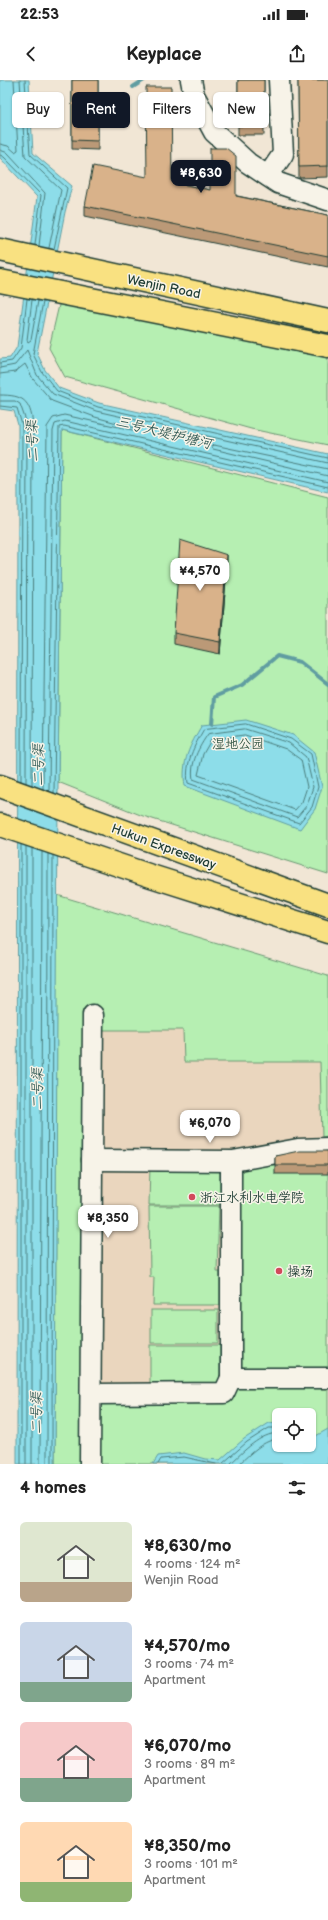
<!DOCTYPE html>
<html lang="en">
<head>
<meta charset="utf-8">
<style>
  :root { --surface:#fff; --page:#f6f6f6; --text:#222; --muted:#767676; --accent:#111827 }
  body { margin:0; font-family:"Balsamiq Sans","LXGW WenKai TC",sans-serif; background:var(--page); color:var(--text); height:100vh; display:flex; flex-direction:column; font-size:15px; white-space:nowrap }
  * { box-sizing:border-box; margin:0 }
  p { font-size:13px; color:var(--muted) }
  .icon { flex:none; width:22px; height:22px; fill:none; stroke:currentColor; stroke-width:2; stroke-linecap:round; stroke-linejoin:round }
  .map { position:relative; height:1384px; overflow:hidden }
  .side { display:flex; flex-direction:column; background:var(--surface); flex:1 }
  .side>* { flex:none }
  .banner { position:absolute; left:12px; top:12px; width:304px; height:36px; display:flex; gap:8px }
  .buttons { position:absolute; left:272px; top:1328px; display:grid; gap:8px }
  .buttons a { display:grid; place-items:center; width:44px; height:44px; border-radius:6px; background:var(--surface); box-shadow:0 1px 3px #0004; font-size:20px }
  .price { position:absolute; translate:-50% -34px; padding:0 9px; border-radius:8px; background:#fff; color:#222; font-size:13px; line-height:26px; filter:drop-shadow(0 1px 2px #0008) }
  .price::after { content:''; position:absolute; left:50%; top:24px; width:12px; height:9px; margin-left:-6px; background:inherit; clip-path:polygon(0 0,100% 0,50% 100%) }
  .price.active { background:var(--accent); color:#fff }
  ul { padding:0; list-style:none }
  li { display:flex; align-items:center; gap:12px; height:100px; padding:0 20px }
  li span { display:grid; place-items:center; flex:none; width:112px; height:80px; border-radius:6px; color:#555 }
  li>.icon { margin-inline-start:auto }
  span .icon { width:48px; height:48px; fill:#fffc; stroke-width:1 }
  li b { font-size:17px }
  h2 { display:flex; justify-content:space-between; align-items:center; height:48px; padding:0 20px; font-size:17px }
  .pill { padding:0 14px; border-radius:6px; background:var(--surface); box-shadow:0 1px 3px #0004; font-size:14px; line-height:36px }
  .pill.active { background:var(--accent); color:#fff }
  .status { display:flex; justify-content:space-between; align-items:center; height:28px; padding:0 20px; background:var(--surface); direction:ltr }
  .status svg { height:11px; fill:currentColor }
  header { display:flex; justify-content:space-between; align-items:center; height:52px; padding:0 20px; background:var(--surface); font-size:18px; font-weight:700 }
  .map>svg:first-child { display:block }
  .built { fill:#ead6be; fill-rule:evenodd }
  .green { fill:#b6efb2; stroke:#6a9673; fill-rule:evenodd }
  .water { fill:#8ddde9; stroke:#619da1 }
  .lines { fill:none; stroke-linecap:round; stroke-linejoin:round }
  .shore { stroke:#4b7d7c; stroke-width:1 }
  .stream { stroke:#619da1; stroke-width:4 }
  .minor-casing { stroke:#1f3d34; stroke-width:23 }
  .major-casing { stroke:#1f3d34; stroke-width:25 }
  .highway-casing { stroke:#1f3d34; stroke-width:25 }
  .minor { stroke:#f7f3e8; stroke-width:20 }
  .major { stroke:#f9e181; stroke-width:22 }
  .highway { stroke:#f9e181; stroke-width:22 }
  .wall { fill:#b97; stroke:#1f3d34 }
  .shaded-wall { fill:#987d61; stroke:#1f3d34 }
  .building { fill:#d9b28a; stroke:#1f3d34 }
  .poi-dot { fill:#d1495b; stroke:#f7f3e8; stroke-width:1.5 }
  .labels { text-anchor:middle; stroke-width:3; stroke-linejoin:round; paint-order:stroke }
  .street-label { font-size:13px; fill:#1f3d34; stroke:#f7f3e8 }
  .park-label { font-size:13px; fill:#365847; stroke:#f7f3e8 }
  .poi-label { font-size:13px; fill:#1f3d34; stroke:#f7f3e8; text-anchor:start }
  .water-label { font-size:14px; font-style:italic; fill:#355d58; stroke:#f7f3e8 }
</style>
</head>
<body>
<div class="status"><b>22:53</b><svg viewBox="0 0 49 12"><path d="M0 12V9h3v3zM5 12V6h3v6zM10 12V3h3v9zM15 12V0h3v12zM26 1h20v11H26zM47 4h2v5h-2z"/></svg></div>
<header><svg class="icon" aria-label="back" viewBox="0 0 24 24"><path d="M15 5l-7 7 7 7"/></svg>Keyplace<svg class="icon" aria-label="share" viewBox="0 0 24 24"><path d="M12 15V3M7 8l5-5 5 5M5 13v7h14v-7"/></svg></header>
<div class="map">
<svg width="328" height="1384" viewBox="0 0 328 1384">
  <rect width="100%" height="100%" fill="#f1e6d5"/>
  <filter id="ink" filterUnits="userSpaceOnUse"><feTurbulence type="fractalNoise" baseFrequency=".025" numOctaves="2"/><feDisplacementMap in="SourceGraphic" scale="8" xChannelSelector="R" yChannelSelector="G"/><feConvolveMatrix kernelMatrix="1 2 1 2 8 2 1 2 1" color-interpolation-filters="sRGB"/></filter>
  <g filter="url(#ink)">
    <!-- built -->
    <path class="built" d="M57,815l271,83v486h-273zM279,1335h30v30h-30z"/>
    <!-- green -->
    <g class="green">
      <polygon points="63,208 328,273 328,365 251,349 65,297 49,268"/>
      <polygon points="62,350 328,417 328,794 143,736 58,702"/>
      <path d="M57,815l271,81v160l-6,1 -2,-75h-136l-1,-32h-91l-3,363h135l7,-228h97v299h-273zM279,1335h30v30h-30z"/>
      <polygon points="150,1085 220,1085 220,1125 149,1125"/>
      <polygon points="149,1126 219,1126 217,1192 220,1192 220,1225 153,1225 154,1197 150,1197"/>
      <rect x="151" y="1230" width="67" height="33"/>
      <rect x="150" y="1265" width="70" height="40"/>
    </g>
    <!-- water -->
    <g class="water">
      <polygon points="0,0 29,0 33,73 72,106 65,132 37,273 45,290 59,308 99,323 328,374 328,412 62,350 58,702 55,1384 17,1384 18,345 14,331 0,329 0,279 10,278 17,267 37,117 0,78"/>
      <path d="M246,640l47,15 21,17 8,35 -7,22 -15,20 -115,-43c-4,-24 5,-41 17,-61z"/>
      <polygon points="269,1343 279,1344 279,1365 309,1365 309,1356 314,1357 328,1349 328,1384 153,1384 158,1376 184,1373 205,1379 220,1380 244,1359"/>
    </g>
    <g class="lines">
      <!-- shore -->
      <g class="shore">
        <polyline points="20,0 25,76 61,110 49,168"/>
        <polyline points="25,0 30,74 67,108 54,169"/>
        <polyline points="0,64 8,66 15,72 18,70 14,0"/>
        <polyline points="0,70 8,73 45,113 39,166"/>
        <polyline points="0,75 4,77 41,115 35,165"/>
        <polyline points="32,220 27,260 28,262 31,260 38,221"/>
        <polyline points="43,222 33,274 42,292 57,311 98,327 328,378"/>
        <polyline points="0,283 12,281 21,268 27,219"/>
        <polyline points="0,288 15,285 27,270 37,295 53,314 96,331 328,383"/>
        <polyline points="0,294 15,292 25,284 33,299 52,321 95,337 139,349 137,351 64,335 53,338 47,347 43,709"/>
        <path d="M0,315c23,0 30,5 33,29l-1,361"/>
        <polyline points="0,321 15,321 20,324 27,344 26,703"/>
        <polyline points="0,326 17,328 22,345 21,701"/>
        <polyline points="328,389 214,365 211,366 213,369 328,396"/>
        <path d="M246,644l45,15 20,15 7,33 -6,20 -13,16 -111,-40c-3,-20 6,-37 16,-54z"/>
        <path d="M245,649l44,14 17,14 7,30 -6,18 -10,12 -104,-38c-3,-16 6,-32 15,-45z"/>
        <polygon points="245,655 286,669 301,680 307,707 302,722 295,730 198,695 203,674 211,660"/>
        <polyline points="49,711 53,351 55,344 65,341 328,402"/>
        <polyline points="54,713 59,347 64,346 328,407"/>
        <polyline points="21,1384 21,765"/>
        <polyline points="26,1384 26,766"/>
        <polyline points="32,1384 32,768"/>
        <polyline points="40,1384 42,772"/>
        <polyline points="47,1384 48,774"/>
        <polyline points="52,1384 53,776"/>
        <polyline points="158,1384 161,1379 184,1377 216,1384"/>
        <polyline points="222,1384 247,1362 269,1348 279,1348"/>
        <path d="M230,1384c13,-12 30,-31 49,-31"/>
        <path d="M239,1384c11,-10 25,-25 40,-25"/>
      </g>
      <!-- stream -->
      <g class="stream">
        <polyline points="133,7 144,0"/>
        <polyline points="212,644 214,617 242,605 277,576 300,582 328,604"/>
      </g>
      <!-- minor casing -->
      <g class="minor-casing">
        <g id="minor">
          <polyline points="191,0 194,15 214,52 248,83 278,103 328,120"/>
          <polyline points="268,96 283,74 279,0"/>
          <polyline points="92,1080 233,1081 298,1069 328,1068"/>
          <polyline points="231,1298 231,1085"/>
          <polyline points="95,1314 224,1313 231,1298 328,1298"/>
          <polyline points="90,1384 93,935"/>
        </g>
      </g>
      <!-- major casing -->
      <g class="major-casing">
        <g id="major">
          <polyline points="0,170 328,241"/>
          <polyline points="0,201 328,266"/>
        </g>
      </g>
      <!-- highway casing -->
      <g class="highway-casing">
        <g id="highway">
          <polyline points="0,706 328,825"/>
          <polyline points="0,745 151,796 328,852"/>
        </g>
      </g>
      <!-- minor -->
      <use href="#minor" class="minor"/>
      <!-- major -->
      <use href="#major" class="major"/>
      <!-- highway -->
      <use href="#highway" class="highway"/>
    </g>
    <!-- wall -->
    <g class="wall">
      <polygon points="72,0 98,0 98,70 72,69"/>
      <rect x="238" y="0" width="26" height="55"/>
      <polygon points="298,0 328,0 328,97 299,98"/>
      <polygon points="147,97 328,135 328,187 85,136 85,126"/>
      <polygon points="227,487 220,574 174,564 174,553"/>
      <polygon points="328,1071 328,1094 275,1094 275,1076"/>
    </g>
    <!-- shaded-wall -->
    <polygon class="shaded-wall" points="227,475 227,487 220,574 220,562"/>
    <!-- building -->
    <g class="building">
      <polygon points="72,0 98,0 98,61 72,60"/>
      <rect x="238" y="0" width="26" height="46"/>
      <polygon points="298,0 328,0 328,86 299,87"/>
      <polygon points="146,7 171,7 172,102 210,110 210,68 226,68 236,76 236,116 328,135 328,176 85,126 93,86 147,97"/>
      <polygon points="180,460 227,475 220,562 174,553"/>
      <polygon points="299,1071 328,1071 328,1085 275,1085 275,1076"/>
    </g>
  </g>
  <!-- markers -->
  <g class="poi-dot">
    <circle cx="192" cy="1117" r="4"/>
    <circle cx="279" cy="1191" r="4"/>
  </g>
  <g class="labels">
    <!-- street labels -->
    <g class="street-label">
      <text transform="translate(164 206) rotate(12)" y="5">Wenjin Road</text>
      <text transform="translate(164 766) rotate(20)" y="5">Hukun Expressway</text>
    </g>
    <!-- park labels -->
    <g class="park-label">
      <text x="238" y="668">湿地公园</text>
    </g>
    <!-- poi labels -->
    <g class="poi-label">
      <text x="200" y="1122">浙江水利水电学院</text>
      <text x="287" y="1196">操场</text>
    </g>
    <!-- water labels -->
    <g class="water-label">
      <text transform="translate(164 352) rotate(14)" y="5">三号大堤护塘河</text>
      <text transform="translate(32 361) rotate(-93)" y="5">二号渠</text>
      <text transform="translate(38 685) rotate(-90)" y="5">二号渠</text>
      <text transform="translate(37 1009) rotate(-90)" y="5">二号渠</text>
      <text transform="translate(36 1333) rotate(-90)" y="5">二号渠</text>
    </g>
  </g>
</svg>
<div class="buttons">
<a><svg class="icon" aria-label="locate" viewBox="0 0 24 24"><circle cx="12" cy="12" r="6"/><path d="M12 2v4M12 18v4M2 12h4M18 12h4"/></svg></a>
</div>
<b class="price active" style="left:201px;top:114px">¥8,630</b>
<b class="price" style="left:200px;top:512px">¥4,570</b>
<b class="price" style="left:210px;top:1064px">¥6,070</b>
<b class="price" style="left:108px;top:1159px">¥8,350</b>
<div class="banner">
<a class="pill">Buy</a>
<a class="pill active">Rent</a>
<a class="pill">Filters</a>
<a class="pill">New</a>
</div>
</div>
<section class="side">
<h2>4 homes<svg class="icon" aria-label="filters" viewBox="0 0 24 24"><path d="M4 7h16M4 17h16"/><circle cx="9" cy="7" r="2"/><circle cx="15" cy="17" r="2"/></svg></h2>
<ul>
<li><span style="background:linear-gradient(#dfe7d0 75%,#b9a48a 0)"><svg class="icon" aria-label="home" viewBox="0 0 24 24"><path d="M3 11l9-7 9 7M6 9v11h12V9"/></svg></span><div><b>¥8,630/mo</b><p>4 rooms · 124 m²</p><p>Wenjin Road</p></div></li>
<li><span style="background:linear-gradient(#c9d6e8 75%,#7fa58c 0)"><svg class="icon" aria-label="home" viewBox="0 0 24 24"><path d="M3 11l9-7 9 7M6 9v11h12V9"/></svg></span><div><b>¥4,570/mo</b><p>3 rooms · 74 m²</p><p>Apartment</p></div></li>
<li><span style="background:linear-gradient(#f6c9c9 70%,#7fa58c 0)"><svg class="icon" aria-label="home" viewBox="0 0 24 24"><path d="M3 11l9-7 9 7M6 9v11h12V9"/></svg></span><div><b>¥6,070/mo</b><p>3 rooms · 89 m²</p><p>Apartment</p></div></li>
<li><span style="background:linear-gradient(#ffd9b3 75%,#8fb573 0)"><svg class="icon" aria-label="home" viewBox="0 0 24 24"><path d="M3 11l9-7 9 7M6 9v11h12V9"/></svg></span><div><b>¥8,350/mo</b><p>3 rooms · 101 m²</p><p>Apartment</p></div></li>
</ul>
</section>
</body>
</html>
